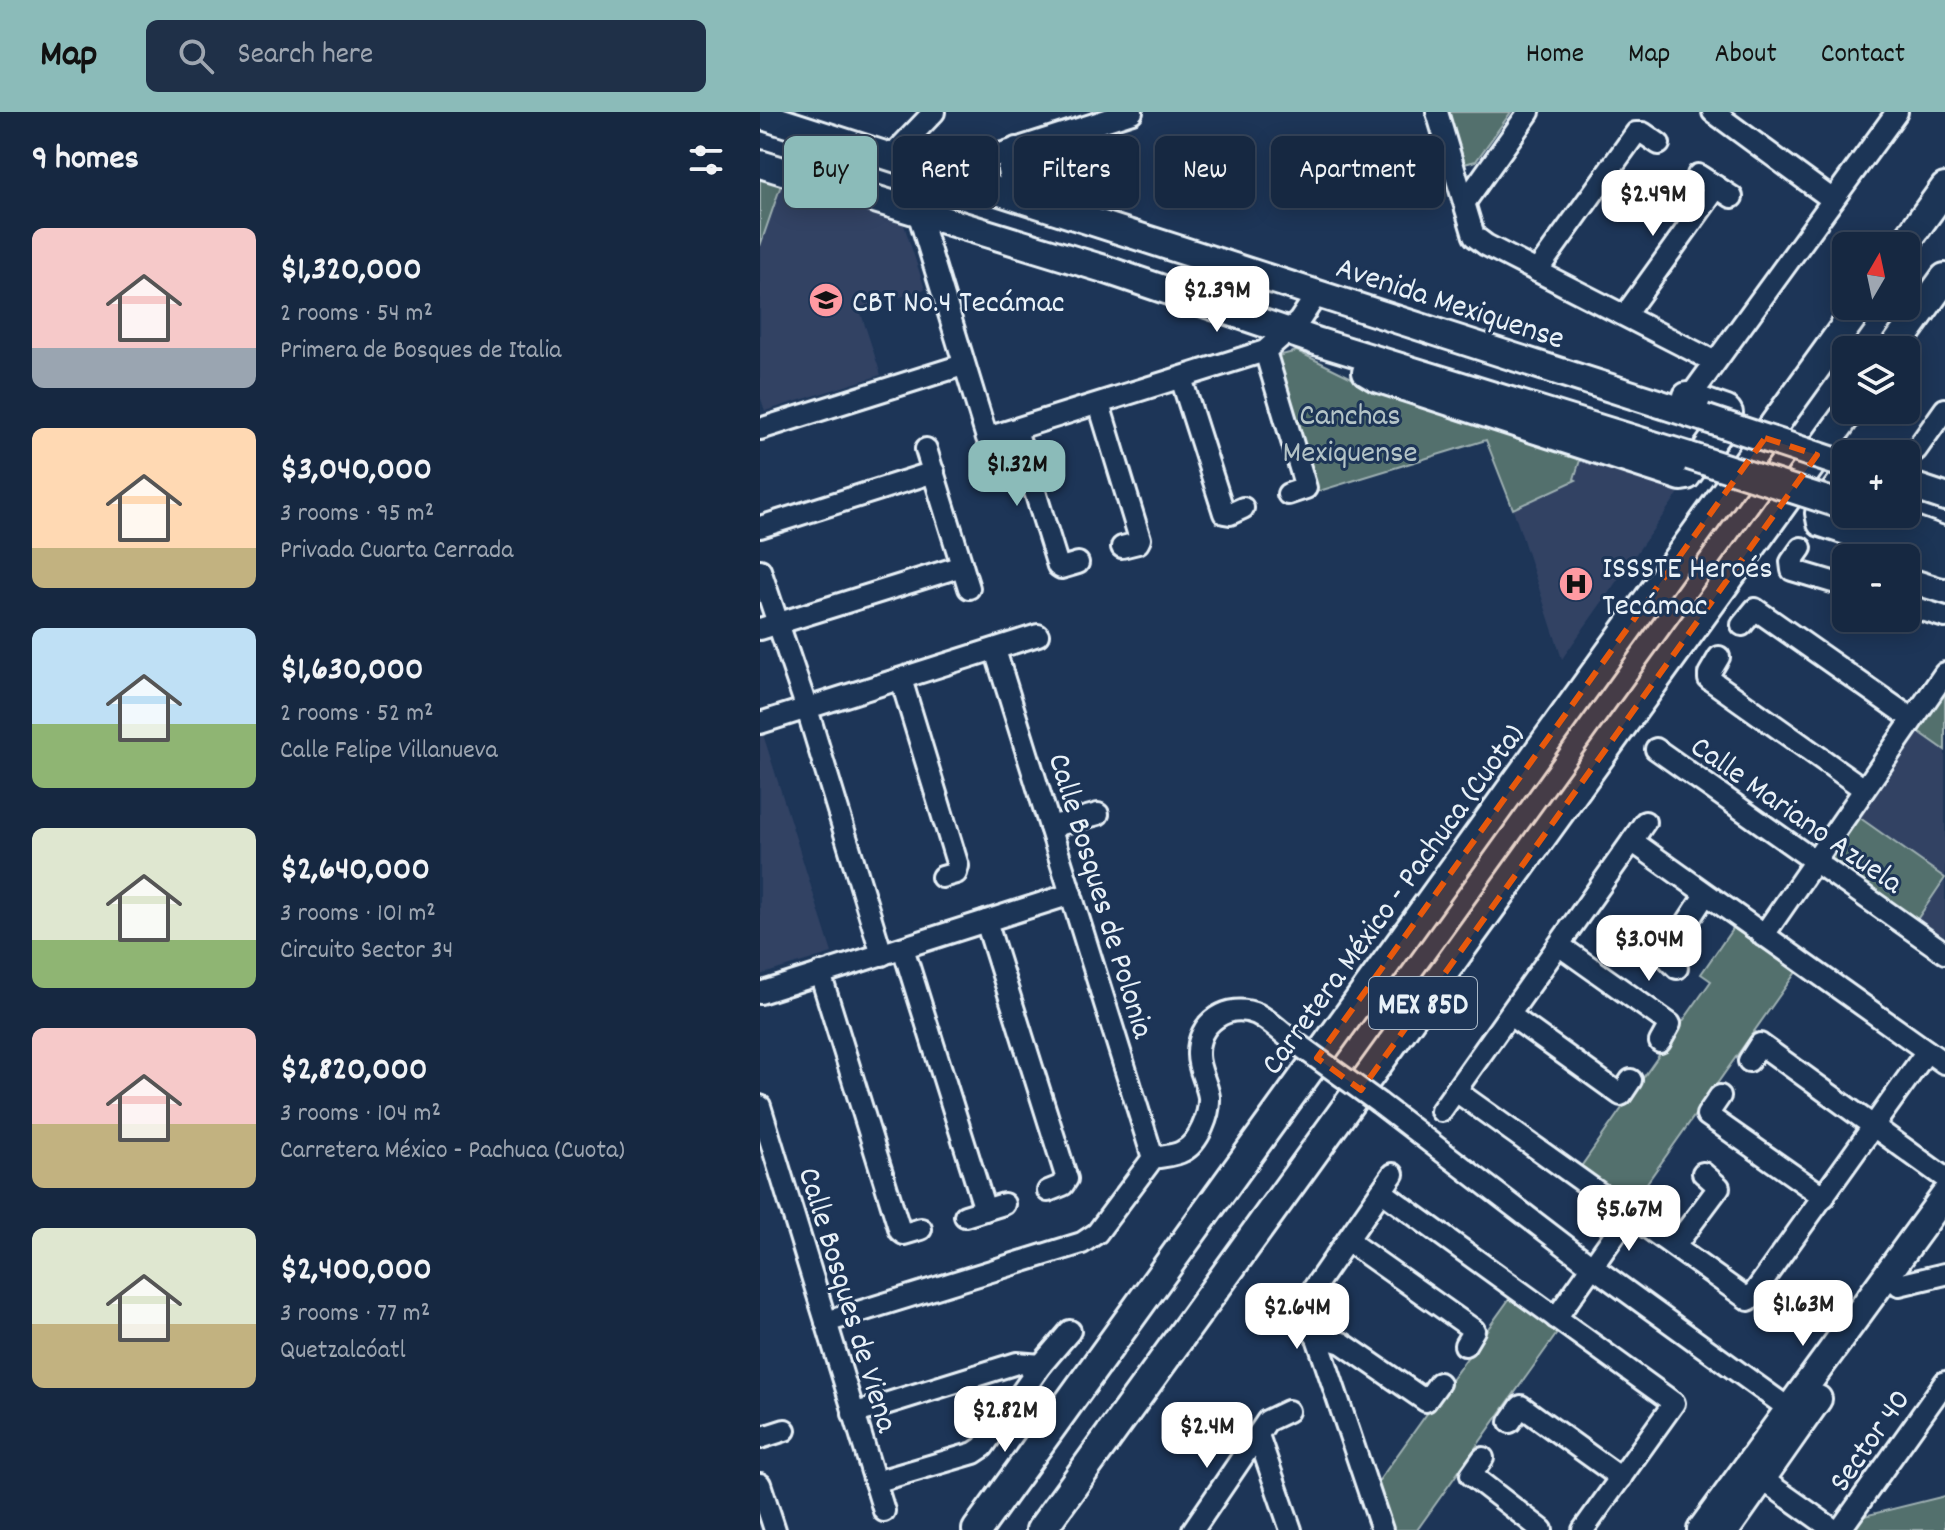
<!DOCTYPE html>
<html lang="en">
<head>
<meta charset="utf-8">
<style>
  :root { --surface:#162841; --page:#1f3048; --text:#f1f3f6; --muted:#9ea6b1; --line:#35445a; --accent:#8bbbb9 }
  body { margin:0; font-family:Dekko,sans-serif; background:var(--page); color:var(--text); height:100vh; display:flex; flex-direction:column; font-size:30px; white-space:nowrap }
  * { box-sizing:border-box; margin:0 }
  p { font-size:26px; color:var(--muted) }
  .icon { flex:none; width:44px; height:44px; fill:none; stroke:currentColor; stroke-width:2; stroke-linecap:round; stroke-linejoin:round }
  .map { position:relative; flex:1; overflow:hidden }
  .details { display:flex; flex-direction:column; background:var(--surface); width:760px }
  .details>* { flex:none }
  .top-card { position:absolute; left:24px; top:24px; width:760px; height:72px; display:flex; gap:16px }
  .needle { width:52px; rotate:9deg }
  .buttons { position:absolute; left:1072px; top:120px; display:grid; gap:16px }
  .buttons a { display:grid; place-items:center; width:88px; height:88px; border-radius:12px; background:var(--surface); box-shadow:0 4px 20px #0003,0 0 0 2px var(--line); font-size:40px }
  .price { position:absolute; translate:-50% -68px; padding:0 18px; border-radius:16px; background:#fff; color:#222; font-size:26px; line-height:52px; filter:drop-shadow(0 2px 4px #0008) }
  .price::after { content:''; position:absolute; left:50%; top:48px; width:24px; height:18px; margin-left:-12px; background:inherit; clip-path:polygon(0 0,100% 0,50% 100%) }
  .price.on { background:var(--accent); color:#111 }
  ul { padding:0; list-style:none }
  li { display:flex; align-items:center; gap:24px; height:200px; padding:0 32px }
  li span { display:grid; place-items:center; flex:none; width:224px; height:160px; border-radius:12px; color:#555 }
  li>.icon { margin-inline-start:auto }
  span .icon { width:96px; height:96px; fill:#fffc; stroke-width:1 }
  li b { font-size:34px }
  h2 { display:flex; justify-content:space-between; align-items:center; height:96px; padding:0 32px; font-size:34px }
  .tag { padding:0 28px; border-radius:12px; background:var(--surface); box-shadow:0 4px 20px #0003,0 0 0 2px var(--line); font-size:28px; line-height:72px }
  .tag.on { background:var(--accent); color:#111 }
  header { display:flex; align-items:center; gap:48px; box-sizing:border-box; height:112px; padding:0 40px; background:var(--accent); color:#111 }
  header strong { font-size:38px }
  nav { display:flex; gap:44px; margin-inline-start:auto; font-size:28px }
  .search { width:560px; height:72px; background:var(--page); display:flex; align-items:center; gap:20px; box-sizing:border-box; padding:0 28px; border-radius:12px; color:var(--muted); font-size:30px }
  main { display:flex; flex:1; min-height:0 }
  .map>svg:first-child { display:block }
  .built { fill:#304264 }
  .green { fill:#536f6d; stroke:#9eb0b2; stroke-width:2 }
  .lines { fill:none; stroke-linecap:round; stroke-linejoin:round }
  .minor-casing { stroke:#e8f1f8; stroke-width:26 }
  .major-casing { stroke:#e8f1f8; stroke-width:32 }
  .highway-casing { stroke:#e8f1f8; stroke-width:34 }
  .minor { stroke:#1d3557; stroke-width:20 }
  .major { stroke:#1d3557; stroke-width:26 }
  .highway { stroke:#1d3557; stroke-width:28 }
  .minor-bridge-casing { stroke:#e8f1f8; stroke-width:26; stroke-linecap:butt }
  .major-bridge-casing { stroke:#e8f1f8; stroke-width:32; stroke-linecap:butt }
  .minor-bridge { stroke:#1d3557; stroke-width:20 }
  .major-bridge { stroke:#1d3557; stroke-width:26 }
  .marked { fill:#e8590c; fill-opacity:0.2; stroke:#e8590c; stroke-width:6; stroke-dasharray:16 10; stroke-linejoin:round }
  .labels { text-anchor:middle; stroke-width:6; stroke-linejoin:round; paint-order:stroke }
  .shield { fill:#1d3557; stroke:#abb9c8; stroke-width:2 }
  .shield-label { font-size:30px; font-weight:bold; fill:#e8f1f8 }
  .poi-label { font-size:32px; fill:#e8f1f8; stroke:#1d3557; text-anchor:start }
  .street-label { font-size:32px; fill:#e8f1f8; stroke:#1d3557 }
  .park-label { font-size:32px; fill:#b4c4c7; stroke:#1d3557 }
</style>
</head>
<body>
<header>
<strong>Map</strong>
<div class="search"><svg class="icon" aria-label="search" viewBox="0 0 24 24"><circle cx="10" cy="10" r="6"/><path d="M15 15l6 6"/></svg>Search here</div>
<nav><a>Home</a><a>Map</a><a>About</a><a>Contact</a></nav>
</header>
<main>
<section class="details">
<h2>9 homes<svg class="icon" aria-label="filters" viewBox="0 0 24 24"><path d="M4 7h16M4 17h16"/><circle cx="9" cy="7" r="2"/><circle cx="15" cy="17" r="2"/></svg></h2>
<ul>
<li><span style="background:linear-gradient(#f6c9c9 75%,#9aa5b1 0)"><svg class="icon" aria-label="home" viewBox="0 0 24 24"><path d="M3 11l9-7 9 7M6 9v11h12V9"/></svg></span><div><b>$1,320,000</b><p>2 rooms · 54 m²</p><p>Primera de Bosques de Italia</p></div></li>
<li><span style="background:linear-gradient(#ffd9b3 75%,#c2b280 0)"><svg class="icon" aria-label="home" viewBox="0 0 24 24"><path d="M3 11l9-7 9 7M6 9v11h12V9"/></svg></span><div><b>$3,040,000</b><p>3 rooms · 95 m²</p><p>Privada Cuarta Cerrada</p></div></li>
<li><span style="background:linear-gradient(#bfe0f5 60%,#8fb573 0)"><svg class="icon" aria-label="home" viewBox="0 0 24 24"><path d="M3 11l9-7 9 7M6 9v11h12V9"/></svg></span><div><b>$1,630,000</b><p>2 rooms · 52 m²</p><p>Calle Felipe Villanueva</p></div></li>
<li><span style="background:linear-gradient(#dfe7d0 70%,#8fb573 0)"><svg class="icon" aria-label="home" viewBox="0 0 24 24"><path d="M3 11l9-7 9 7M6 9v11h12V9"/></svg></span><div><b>$2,640,000</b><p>3 rooms · 101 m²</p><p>Circuito Sector 34</p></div></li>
<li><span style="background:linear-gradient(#f6c9c9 60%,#c2b280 0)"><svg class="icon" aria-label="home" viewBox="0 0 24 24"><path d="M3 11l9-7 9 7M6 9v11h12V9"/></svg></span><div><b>$2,820,000</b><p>3 rooms · 104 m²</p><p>Carretera México - Pachuca (Cuota)</p></div></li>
<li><span style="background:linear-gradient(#dfe7d0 60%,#c2b280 0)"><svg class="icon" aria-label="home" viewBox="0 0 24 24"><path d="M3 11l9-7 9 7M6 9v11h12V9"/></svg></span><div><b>$2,400,000</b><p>3 rooms · 77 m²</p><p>Quetzalcóatl</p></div></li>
</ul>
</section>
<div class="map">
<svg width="1185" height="1418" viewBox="0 0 1185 1418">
  <rect width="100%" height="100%" fill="#1d3557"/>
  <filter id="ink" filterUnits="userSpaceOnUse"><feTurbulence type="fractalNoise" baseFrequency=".0125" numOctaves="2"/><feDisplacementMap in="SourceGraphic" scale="16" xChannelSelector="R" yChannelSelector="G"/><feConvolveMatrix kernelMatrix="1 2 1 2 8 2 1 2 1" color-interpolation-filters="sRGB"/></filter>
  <g filter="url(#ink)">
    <!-- built -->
    <g class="built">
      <polygon points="20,72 144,113 165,177 100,198 121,263 5,299 0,284 0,134"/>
      <polygon points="822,342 923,375 802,547 753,397 814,368"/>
      <polygon points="1153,616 1185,638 1185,766 1093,701"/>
      <polygon points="0,619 2,619 72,841 0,863"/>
      <polygon points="1185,769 1185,833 1154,812"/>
    </g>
    <!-- green -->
    <g class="green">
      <polygon points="685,0 751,0 716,49 704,52 700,46"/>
      <polygon points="0,62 22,70 0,134"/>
      <polygon points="537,239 608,274 822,342 814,367 816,368 753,397 726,328 556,380 514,245"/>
      <polygon points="1185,581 1185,638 1158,619"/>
      <polygon points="1093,701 1185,766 1154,812 1062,746"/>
      <polygon points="973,816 1036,860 872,1092 820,1056 951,869 941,862"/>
      <polygon points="750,1186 798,1220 657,1418 632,1418 618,1370"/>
      <polygon points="1185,1384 1185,1418 1092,1418 1100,1405"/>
    </g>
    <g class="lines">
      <!-- minor casing -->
      <g class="minor-casing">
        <g id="minor">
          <polyline points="677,0 714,124 726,133 955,250"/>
          <polyline points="953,0 1073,88"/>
          <polyline points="130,46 174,0"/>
          <polyline points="177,62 372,0"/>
          <polyline points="938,63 972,85"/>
          <polyline points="255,87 248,58 256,36"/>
          <polyline points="705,90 769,0"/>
          <polyline points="158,100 227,326 505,239 539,209 557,182"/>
          <polyline points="777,159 876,21 883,21 899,32"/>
          <polyline points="865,203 957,75"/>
          <polyline points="505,239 546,376 528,382"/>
          <polyline points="421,266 464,401 470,402 483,396"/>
          <polyline points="930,285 1137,0"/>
          <polyline points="339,292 380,427 378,431 362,435"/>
          <polyline points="0,317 203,253"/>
          <polyline points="256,318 298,454 301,456 318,451"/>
          <polyline points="166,337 209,476"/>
          <polyline points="1156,338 1185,297"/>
          <polyline points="0,415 174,360"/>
          <polyline points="1041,436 1031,450 1032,458 1086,474"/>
          <polyline points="0,458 47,597 122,843"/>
          <polyline points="1146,493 1185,505"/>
          <polyline points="982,513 995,497 1152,607"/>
          <polyline points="0,517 202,454"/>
          <polyline points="235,538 393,1046"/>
          <polyline points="959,545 949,562 949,567 1104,677"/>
          <polyline points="141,567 198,754 196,761 182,765"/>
          <polyline points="0,611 278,523"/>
          <polyline points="896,637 1185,841"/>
          <polyline points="290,715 338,702"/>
          <polyline points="872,729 885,710"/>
          <polyline points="226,809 307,1067 303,1073 288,1079"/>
          <polyline points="1003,824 1185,561"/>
          <polyline points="800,834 910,912 900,930"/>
          <polyline points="143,836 225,1098"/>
          <polyline points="917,856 905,844 945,783"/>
          <polyline points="60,861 140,1119 144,1122 161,1117"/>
          <polyline points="0,881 311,782"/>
          <polyline points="750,903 861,983 871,968"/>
          <polyline points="1167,939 1184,951"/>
          <polyline points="989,949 1000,932 1185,1066"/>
          <polyline points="960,984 947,1003 1064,1085"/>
          <polyline points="619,991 833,1155 1039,1304"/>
          <polyline points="0,994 124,1399"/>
          <polyline points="681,999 872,729 1167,939 989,1188 696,979"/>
          <polyline points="621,1079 914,1291 823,1418"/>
          <polyline points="205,1104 244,1092"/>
          <polyline points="588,1129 714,1218 705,1233"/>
          <polyline points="915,1134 959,1075 943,1061"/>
          <polyline points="1139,1173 1185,1162"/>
          <polyline points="796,1206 870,1101"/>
          <path d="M66,1210l256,-79 15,-10 56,-75c10,-2 22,-2 30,-7 16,-8 27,-37 26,-54 -2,-14 -11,-28 -11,-42 -1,-33 30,-53 59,-41 12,6 24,18 35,26"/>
          <polyline points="555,1223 582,1231 666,1289 679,1271"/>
          <polyline points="93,1302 257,1251 281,1253"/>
          <polyline points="750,1310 761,1294 861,1366"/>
          <polyline points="498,1323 531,1418"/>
          <polyline points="0,1326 25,1318"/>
          <polyline points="723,1346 711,1363 782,1418"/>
          <polyline points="1002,1367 1074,1418"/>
          <polyline points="115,1370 214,1341 223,1335 281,1253 310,1219"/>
          <polyline points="0,1372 15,1418"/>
          <polyline points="433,1418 507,1309 528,1299"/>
          <polyline points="622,1418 546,1193 547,1186 633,1062"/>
          <polyline points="1080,1418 1185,1270"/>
        </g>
      </g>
      <!-- major casing -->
      <g class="major-casing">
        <g id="major">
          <path d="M0,3c314,103 630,200 944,303"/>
          <polyline points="0,52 344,157 559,230 929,344"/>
          <polyline points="606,260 616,266 921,365 927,364 968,307 969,301 967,298 927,284"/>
          <polyline points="1086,364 1059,401 1061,411 1185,451"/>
          <polyline points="1146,372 1185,385"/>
          <polyline points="1109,402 1185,429"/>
          <polyline points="941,1418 1185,1083"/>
          <polyline points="966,1418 1058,1287"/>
        </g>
      </g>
      <!-- highway casing -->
      <g class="highway-casing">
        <g id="highway">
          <polyline points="1143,134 1185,76"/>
          <polyline points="1133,238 1185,166"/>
          <polyline points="217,1418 1100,194"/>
          <polyline points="281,1418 1090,298"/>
        </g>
      </g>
      <!-- minor -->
      <use href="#minor" class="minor"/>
      <!-- major -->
      <use href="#major" class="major"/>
      <!-- highway -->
      <use href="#highway" class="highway"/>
      <!-- minor-bridge casing -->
      <g class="minor-bridge-casing">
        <polyline id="minor-bridge" points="532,928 619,991"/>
      </g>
      <!-- major-bridge casing -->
      <g class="major-bridge-casing">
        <g id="major-bridge">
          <polyline points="944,306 1086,353"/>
          <polyline points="929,344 1085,394"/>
        </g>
      </g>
      <!-- minor-bridge -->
      <use href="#minor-bridge" class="minor-bridge"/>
      <!-- major-bridge -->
      <use href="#major-bridge" class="major-bridge"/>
    </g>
  </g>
  <!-- marked area -->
  <path class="marked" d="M1005,326l52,17 -456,635 -44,-32z"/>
  <!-- icons -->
  <defs>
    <g id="school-disc" transform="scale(1.8)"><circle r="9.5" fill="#ff9aa2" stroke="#1d3557"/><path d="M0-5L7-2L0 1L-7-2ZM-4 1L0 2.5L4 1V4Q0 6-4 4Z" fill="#111"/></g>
    <g id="hospital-disc" transform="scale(1.8)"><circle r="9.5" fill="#ff9aa2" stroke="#1d3557"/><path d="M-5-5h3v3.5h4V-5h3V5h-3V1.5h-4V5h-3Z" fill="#111"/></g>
  </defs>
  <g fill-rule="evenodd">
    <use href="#school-disc" x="66" y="188"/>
    <use href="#hospital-disc" x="816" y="472"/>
  </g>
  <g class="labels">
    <!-- shield labels -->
    <rect class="shield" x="609" y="865" width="108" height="52" rx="6"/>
    <g class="shield-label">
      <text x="663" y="901">MEX 85D</text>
    </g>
    <!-- poi labels -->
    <g class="poi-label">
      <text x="92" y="199">CBT No.4 Tecámac</text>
      <text x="842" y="465">ISSSTE Heroés<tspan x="842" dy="37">Tecámac</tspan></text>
    </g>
    <!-- street labels -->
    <g class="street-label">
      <text transform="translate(691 189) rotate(18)" y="11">Avenida Mexiquense</text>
      <text transform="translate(1038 701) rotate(35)" y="11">Calle Mariano Azuela</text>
      <text transform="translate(343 783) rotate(73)" y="11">Calle Bosques de Polonia</text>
      <text transform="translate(631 786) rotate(-54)" y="11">Carretera México - Pachuca (Cuota)</text>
      <text transform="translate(90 1187) rotate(73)" y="11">Calle Bosques de Viena</text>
      <text transform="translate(1108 1327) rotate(-55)" y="11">Sector 40</text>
    </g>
    <!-- park labels -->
    <g class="park-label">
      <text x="590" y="312">Canchas<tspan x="590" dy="37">Mexiquense</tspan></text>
    </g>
  </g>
</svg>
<div class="buttons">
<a><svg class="needle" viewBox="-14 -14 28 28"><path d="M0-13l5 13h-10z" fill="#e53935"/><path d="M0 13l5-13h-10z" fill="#9ea6b1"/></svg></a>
<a><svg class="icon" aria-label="layers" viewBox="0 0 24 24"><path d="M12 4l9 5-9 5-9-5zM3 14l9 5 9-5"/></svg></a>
<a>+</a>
<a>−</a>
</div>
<b class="price" style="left:893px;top:126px">$2.49M</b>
<b class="price" style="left:457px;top:222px">$2.39M</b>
<b class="price on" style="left:257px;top:396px">$1.32M</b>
<b class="price" style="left:889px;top:871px">$3.04M</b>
<b class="price" style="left:869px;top:1141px">$5.67M</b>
<b class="price" style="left:1043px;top:1236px">$1.63M</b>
<b class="price" style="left:537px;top:1239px">$2.64M</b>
<b class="price" style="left:245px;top:1342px">$2.82M</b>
<b class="price" style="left:447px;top:1358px">$2.4M</b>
<div class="top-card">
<a class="tag on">Buy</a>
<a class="tag">Rent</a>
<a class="tag">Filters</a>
<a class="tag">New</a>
<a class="tag">Apartment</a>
</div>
</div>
</main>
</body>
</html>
